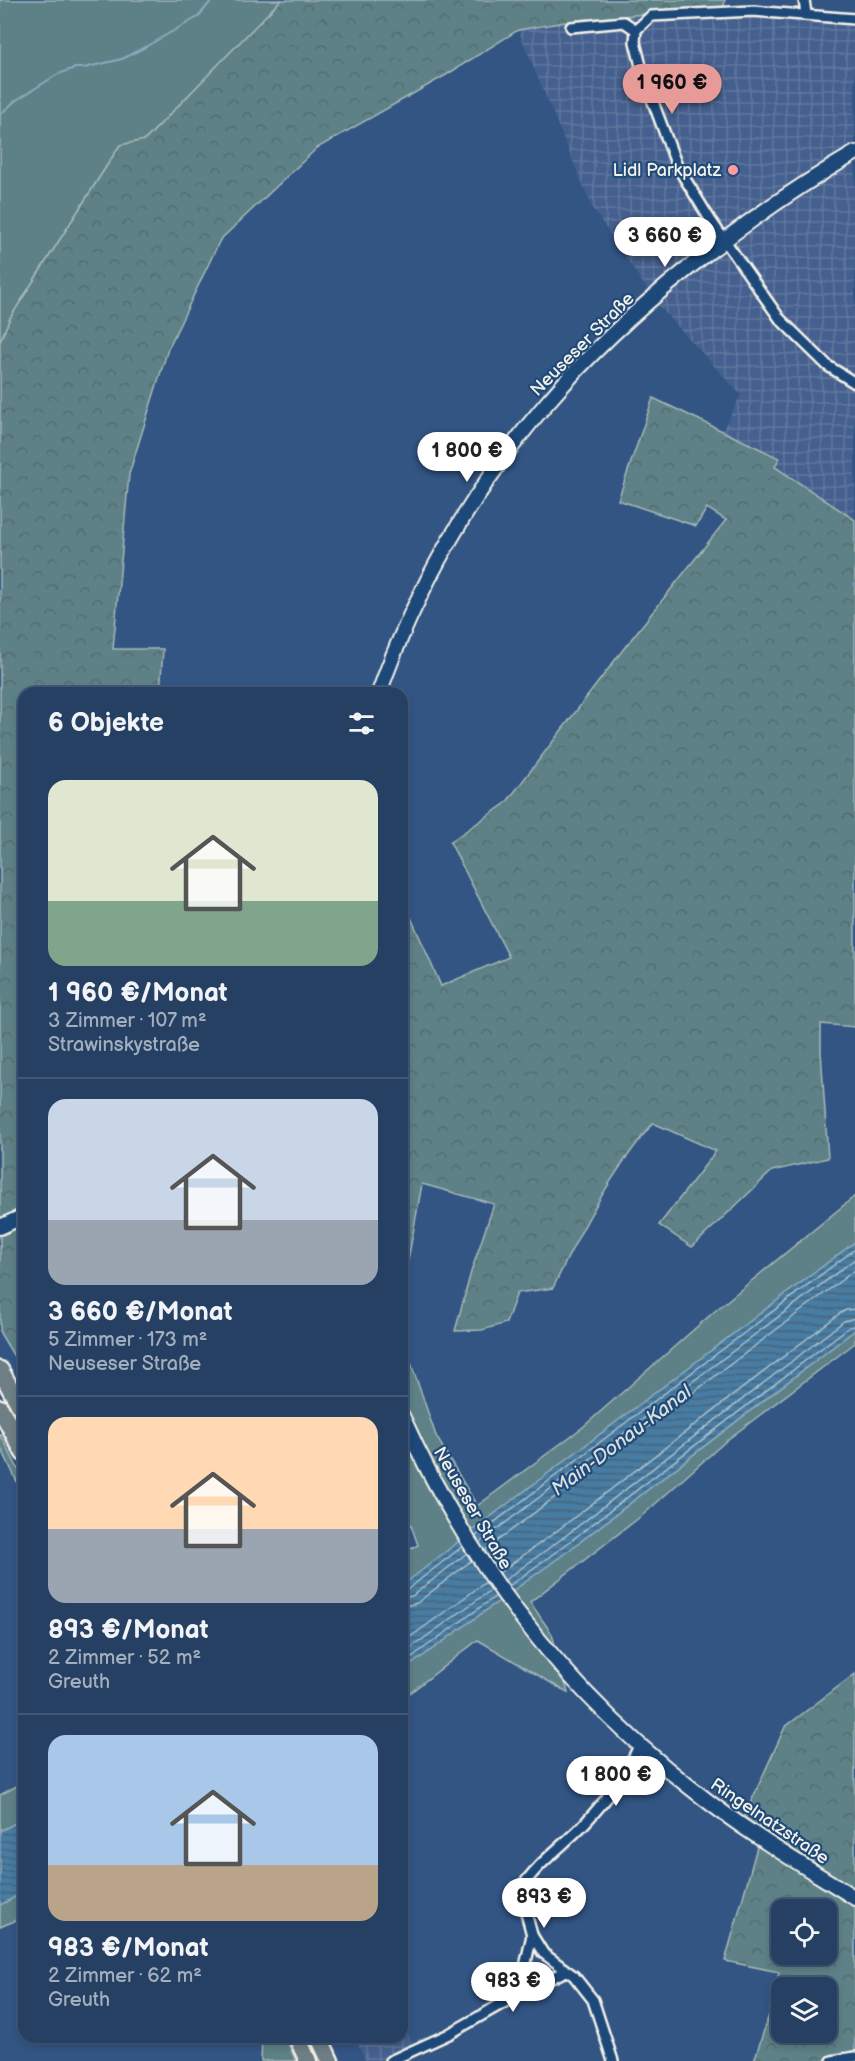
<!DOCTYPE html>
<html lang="de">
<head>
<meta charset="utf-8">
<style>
  :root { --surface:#264063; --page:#324b6c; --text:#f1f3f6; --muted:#a4afbe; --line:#425978; --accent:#e69b98 }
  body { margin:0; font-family:"Balsamiq Sans",sans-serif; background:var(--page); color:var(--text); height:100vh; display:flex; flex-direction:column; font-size:22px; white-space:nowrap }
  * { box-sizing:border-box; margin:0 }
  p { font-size:20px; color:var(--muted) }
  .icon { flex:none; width:33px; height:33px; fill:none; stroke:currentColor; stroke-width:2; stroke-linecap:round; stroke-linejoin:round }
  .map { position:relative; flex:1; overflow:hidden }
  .side { position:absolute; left:18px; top:687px; width:390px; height:1356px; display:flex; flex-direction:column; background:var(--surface); border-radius:18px; box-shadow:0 3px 9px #0003,0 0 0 2px var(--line) }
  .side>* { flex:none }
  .fabs { position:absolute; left:771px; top:1899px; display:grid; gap:12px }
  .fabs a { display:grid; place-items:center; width:66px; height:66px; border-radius:12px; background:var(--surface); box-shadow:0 3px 9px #0003,0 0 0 2px var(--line); font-size:30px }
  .price { position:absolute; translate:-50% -51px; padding:0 14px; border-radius:21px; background:#fff; color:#222; font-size:20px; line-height:39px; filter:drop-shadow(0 2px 3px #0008) }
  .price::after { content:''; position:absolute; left:50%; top:36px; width:18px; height:14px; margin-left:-9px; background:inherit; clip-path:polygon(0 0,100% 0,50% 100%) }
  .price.current { background:var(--accent); color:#111 }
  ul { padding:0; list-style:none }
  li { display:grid; align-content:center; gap:12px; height:318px; padding:0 30px }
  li+li { border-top:2px solid var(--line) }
  li span { display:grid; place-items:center; height:186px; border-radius:18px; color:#555 }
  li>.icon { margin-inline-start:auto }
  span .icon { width:108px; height:108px; fill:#fffc; stroke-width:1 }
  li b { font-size:26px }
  h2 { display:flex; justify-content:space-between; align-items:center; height:72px; padding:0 30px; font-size:26px }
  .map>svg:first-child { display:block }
  .industrial { fill:url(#industrial-grid) }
  .green { fill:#5d8186; stroke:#a8b9b7; stroke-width:1.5 }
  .forest { fill:url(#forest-crowns); stroke:#a8b9b7; stroke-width:1.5; fill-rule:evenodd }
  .water { fill:url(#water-rules); stroke:#8caabf; stroke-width:1.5 }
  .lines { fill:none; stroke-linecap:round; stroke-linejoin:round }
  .shore { stroke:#aec2cc; stroke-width:1.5 }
  .stream { stroke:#8caabf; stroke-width:2 }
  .street-casing { stroke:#f4f1e8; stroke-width:14 }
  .secondary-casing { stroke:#f4f1e8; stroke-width:18 }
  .highway-casing { stroke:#f4f1e8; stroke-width:21 }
  .street { stroke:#1f4a7a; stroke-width:9 }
  .secondary { stroke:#1f4a7a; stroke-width:14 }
  .highway { stroke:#6d7e84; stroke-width:16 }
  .poi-dot { fill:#ff9aa2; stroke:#1f4a7a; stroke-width:2 }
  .labels { text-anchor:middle; stroke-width:4.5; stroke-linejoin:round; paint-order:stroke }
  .poi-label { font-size:18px; fill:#f4f1e8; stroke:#1f4a7a; text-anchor:end }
  .street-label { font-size:18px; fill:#f4f1e8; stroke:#1f4a7a }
  .water-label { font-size:20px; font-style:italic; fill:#dadfde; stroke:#1f4a7a }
</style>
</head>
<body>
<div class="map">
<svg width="855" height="2061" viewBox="0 0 855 2061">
  <defs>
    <pattern id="industrial-grid" width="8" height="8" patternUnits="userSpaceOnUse" patternTransform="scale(1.5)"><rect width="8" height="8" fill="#45618e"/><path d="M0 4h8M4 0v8" fill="none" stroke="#60789e"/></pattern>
    <pattern id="forest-crowns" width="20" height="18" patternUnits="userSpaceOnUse" patternTransform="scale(1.5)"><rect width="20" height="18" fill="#5d8186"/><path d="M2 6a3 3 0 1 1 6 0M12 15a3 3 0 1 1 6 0" fill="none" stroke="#556a6c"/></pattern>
    <pattern id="water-rules" width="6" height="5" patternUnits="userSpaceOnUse" patternTransform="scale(1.5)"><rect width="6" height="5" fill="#467ba3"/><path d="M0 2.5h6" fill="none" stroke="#476479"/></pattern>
  </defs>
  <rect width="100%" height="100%" fill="#325584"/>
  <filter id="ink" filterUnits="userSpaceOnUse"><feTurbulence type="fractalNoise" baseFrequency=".0167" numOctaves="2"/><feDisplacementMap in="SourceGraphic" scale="12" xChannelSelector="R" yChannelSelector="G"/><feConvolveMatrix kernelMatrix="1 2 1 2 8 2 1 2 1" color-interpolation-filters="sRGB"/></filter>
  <g filter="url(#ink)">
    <!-- industrial -->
    <g class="industrial">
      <polygon points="724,7 726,16 855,24 855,520 775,467 779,458 722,431 741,395 657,304 593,209 518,30 578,20"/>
      <polygon points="402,2020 416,2051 393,2061 366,2061 355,2037 402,2037"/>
    </g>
    <!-- green -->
    <g class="green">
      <polygon points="0,0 281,0 144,141 120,145 10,318 0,342"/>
      <polygon points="855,1196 855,1242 485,1521 402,1586 402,1554 418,1545 402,1500 402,1337 436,1436 477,1506 583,1427 716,1310"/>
      <polygon points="855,1330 855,1343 727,1440 644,1514 530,1602 552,1634 568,1693 478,1640 402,1699 402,1671 568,1551"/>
      <polygon points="0,1433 24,1481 24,1497 0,1445"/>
      <polygon points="24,1782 24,1819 0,1831 0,1795"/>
      <polygon points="24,1892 24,1917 0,1927 0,1905"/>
      <polygon points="262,2037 285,2037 296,2061 261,2061"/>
    </g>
    <!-- forest -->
    <g class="forest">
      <polygon points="281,0 725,0 724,7 578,20 518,30 446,75 317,148 220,240 168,349 129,474 113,649 163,649 160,693 24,693 24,1373 0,1333 0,342 10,318 120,145 145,140"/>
      <path d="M653,398l126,60 -4,9 80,53v507l-34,-3v27l7,107 -56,13 -80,76 -33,-22 57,-74 -63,-28c-42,50 -72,106 -100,165l-36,5 -11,30 -24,7 -27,1 16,-59 23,-68 -72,-20 -20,109v-396l39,89 68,-29 -59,-115 56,-39 119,-156 101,-127 -19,-12 -11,18 -78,-26z"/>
      <path d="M855,1674v387h-101l15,-46 10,-43 -54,-11 34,-121 -19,-14 45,-99zM782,1910h44v44h-44zM782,1988h44v44h-44z"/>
    </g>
    <!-- water -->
    <g class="water">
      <polygon points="855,1242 855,1330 568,1551 402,1671 402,1586 485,1521"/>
      <polygon points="24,1819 24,1892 0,1905 0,1831"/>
    </g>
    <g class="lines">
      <!-- shore -->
      <g class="shore">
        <polyline points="476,1536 855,1249"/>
        <polyline points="480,1542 855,1259"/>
        <polyline points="485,1550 855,1270"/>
        <polyline points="499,1573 554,1533 839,1314 846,1310 855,1309"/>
        <polyline points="505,1580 560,1540 844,1321 855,1318"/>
        <polyline points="509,1586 564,1546 849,1327 855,1326"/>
        <polyline points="402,1591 408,1589 463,1546"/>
        <polyline points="402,1598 412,1596 467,1553"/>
        <polyline points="402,1607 417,1603 472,1560"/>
        <polyline points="402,1643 486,1582"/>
        <polyline points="402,1654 491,1590"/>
        <polyline points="402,1664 496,1596"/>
      </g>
      <!-- stream -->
      <polyline class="stream" points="0,115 15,101 58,74 75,68 84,68 122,59 145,47 198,17 212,0"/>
      <!-- street casing -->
      <g class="street-casing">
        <g id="street">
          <polyline points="804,0 806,14"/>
          <polyline points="855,19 753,11 651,16 636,30 635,42 644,78 677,166 711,221 780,319 828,366 855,383"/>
          <polyline points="571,27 624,22 636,30"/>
          <polyline points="519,1994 532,1935"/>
          <polyline points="390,2061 449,2034 519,1994 566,1971"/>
          <path d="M613,2061l-20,-61 -19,-24 -31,-23 -11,-18 -12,-45c16,-26 43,-44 64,-66 13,-14 27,-30 38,-47 7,-11 13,-20 17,-32"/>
          <polyline points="832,2061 855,2057"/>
        </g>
      </g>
      <!-- secondary casing -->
      <g class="secondary-casing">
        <g id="secondary">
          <path d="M379,693c37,-105 95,-205 167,-289 82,-96 201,-188 309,-251"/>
          <polyline points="0,1227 24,1216"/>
          <path d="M402,1416c67,149 164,276 294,376 50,40 105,72 159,106"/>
        </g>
      </g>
      <!-- highway casing -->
      <g class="highway-casing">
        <g id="highway">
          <polyline points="0,1370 24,1413"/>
          <polyline points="0,1408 24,1453"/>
          <polyline points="297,2037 308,2061"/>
          <polyline points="319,2037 330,2061"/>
        </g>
      </g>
      <!-- street -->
      <use href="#street" class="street"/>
      <!-- secondary -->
      <use href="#secondary" class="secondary"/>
      <!-- highway -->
      <use href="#highway" class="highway"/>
    </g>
  </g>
  <!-- markers -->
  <circle class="poi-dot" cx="733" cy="170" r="6"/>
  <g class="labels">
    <!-- poi labels -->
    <g class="poi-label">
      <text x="721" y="176">Lidl Parkplatz</text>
    </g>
    <!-- street labels -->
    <g class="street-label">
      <text transform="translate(582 344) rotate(-45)" y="6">Neuseser Straße</text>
      <text transform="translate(473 1508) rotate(60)" y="6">Neuseser Straße</text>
      <text transform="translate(770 1821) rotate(34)" y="6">Ringelnatzstraße</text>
    </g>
    <!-- water labels -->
    <g class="water-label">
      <text transform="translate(621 1440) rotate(-37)" y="7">Main-Donau-Kanal</text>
    </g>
  </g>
</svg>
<div class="fabs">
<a><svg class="icon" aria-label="locate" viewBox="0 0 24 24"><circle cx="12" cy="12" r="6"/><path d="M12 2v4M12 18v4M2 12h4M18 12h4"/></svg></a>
<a><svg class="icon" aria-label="layers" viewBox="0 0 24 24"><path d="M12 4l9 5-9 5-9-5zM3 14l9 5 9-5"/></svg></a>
</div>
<b class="price current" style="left:672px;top:115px">1 960 €</b>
<b class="price" style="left:665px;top:268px">3 660 €</b>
<b class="price" style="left:467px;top:483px">1 800 €</b>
<b class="price" style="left:616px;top:1807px">1 800 €</b>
<b class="price" style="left:544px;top:1929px">893 €</b>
<b class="price" style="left:513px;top:2013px">983 €</b>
<section class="side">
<h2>6 Objekte<svg class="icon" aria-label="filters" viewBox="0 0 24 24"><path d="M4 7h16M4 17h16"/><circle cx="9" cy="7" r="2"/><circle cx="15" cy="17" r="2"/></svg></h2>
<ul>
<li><span style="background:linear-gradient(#dfe7d0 65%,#7fa58c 0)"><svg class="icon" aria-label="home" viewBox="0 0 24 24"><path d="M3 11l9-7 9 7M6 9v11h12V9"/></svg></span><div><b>1 960 €/Monat</b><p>3 Zimmer · 107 m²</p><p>Strawinskystraße</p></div></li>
<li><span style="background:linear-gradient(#c9d6e8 65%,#9aa5b1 0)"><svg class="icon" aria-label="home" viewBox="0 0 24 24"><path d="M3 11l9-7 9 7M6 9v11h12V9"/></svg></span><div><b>3 660 €/Monat</b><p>5 Zimmer · 173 m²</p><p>Neuseser Straße</p></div></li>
<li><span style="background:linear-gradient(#ffd9b3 60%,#9aa5b1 0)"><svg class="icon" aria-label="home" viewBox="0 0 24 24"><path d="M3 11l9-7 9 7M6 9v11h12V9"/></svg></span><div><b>893 €/Monat</b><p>2 Zimmer · 52 m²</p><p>Greuth</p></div></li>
<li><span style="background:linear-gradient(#a9c7e8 70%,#b9a48a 0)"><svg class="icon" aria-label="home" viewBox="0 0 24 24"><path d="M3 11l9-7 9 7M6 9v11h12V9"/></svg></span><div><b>983 €/Monat</b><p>2 Zimmer · 62 m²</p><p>Greuth</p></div></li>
</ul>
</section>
</div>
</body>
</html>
